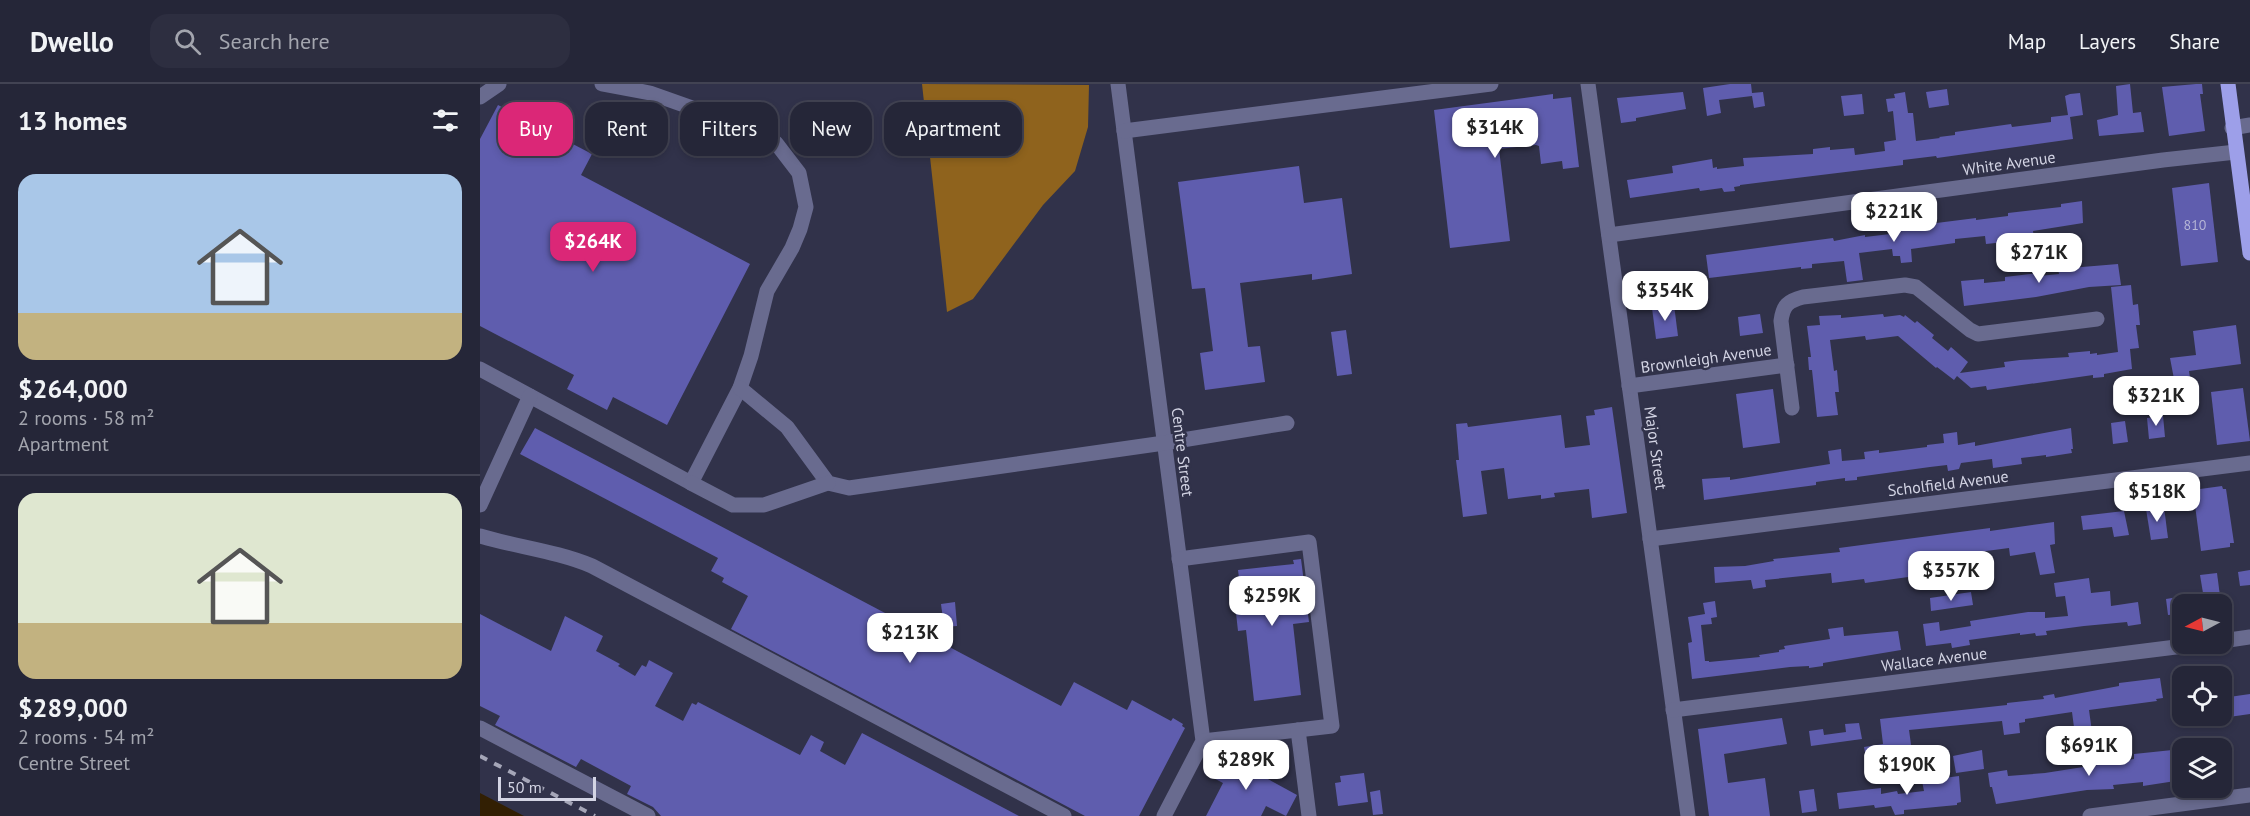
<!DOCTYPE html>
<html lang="en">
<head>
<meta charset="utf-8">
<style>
  :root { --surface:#252638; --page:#2d2e40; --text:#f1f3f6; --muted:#a3a5ae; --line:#424353; --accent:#db2777 }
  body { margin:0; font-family:"PT Sans",sans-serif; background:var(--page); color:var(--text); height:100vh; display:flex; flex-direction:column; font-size:22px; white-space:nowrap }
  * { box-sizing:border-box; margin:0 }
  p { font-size:20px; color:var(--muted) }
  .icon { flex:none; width:33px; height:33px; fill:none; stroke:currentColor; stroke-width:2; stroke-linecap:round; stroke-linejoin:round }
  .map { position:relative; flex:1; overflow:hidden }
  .sheet { display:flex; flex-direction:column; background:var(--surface); width:480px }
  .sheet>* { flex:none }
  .hud { position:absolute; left:18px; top:18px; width:570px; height:54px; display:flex; gap:12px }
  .needle { width:39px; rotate:263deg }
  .tools { position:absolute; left:1692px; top:510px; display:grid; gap:12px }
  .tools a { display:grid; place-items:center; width:60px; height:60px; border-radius:12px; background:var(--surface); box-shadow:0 3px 9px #0003,0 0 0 2px var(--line); font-size:30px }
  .scale { position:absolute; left:18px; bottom:15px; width:98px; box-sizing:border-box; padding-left:6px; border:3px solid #d3d4e4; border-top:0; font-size:16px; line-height:21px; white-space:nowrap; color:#d3d4e4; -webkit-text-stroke:4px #31324a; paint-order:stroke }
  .price { position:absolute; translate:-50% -51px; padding:0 14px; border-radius:12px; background:#fff; color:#222; font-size:20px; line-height:39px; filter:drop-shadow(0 2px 3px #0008) }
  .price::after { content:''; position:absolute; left:50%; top:36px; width:18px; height:14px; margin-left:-9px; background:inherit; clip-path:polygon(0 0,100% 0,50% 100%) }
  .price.current { background:var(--accent); color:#fff }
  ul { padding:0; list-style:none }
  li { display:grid; align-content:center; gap:12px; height:318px; padding:0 18px }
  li+li { border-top:2px solid var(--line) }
  li span { display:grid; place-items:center; height:186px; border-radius:18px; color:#555 }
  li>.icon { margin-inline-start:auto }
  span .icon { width:108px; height:108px; fill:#fffc; stroke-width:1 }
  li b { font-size:26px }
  h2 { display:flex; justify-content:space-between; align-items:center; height:72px; padding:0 18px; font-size:26px }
  .tag { padding:0 21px; border-radius:18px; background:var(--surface); box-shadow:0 3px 9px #0003,0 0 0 2px var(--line); font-size:21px; line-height:54px }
  .tag.current { background:var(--accent); color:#fff }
  header { display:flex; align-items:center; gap:36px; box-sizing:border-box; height:84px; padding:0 30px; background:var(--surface); border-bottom:2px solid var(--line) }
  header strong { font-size:28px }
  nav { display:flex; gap:33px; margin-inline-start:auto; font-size:21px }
  .search { width:420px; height:54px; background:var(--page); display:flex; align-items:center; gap:15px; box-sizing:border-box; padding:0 21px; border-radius:18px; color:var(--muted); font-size:22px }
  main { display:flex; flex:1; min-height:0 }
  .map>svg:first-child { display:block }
  .forest { fill:#8f631d }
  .water { fill:#321f03 }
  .building { fill:#5f5dae }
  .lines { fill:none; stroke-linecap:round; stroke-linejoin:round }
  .minor { stroke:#696b8f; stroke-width:15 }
  .major { stroke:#9d9fe9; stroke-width:15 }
  .rail { stroke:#a5a6b8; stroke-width:4; stroke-dasharray:8 8; stroke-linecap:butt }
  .labels { text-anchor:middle; stroke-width:5; stroke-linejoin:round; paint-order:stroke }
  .number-label { font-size:14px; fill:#b6b6d6 }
  .street-label { font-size:16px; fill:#d3d4e4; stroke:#31324a }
</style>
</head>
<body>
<header>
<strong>Dwello</strong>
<div class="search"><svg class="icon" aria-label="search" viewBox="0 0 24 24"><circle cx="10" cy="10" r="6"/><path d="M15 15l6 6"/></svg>Search here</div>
<nav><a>Map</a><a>Layers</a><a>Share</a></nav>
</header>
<main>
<section class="sheet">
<h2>13 homes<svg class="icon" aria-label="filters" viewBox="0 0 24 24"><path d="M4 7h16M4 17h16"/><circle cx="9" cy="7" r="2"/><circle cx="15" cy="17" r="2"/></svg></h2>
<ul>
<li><span style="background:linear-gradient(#a9c7e8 75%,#c2b280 0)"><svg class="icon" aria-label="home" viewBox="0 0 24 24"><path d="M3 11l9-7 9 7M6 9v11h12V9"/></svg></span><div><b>$264,000</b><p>2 rooms · 58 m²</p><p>Apartment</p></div></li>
<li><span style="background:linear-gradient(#dfe7d0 70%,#c2b280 0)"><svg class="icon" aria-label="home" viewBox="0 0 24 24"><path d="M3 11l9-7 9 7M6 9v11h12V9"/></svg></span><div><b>$289,000</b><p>2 rooms · 54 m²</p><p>Centre Street</p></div></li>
</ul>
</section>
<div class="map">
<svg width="1770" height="732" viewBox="0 0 1770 732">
  <rect width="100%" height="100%" fill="#31324a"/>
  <!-- forest -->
  <polygon class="forest" points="442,0 609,1 608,43 595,87 563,121 493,215 467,228"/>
  <!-- water -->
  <polygon class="water" points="0,709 44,732 0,732"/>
  <!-- building -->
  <g class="building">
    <polygon points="1250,0 1271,0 1272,9 1283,8 1285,22 1274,24 1272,12 1239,16 1241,29 1227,32 1223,4"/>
    <polygon points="1650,0 1653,29 1661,28 1664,48 1619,52 1617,36 1638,31 1636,2"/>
    <polygon points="1716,0 1722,0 1723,10 1720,10 1725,47 1689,52 1682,3"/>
    <polygon points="1467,5 1469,21 1449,24 1446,8"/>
    <polygon points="1203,8 1206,25 1156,34 1156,37 1141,39 1137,14"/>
    <polygon points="1425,8 1428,29 1433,29 1436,57 1460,54 1459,53 1475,51 1475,48 1531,40 1532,43 1571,38 1571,33 1588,31 1585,12 1590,10 1600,9 1603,31 1590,33 1593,55 1457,74 1456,72 1423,76 1423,81 1260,101 1260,102 1254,103 1255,107 1244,108 1242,104 1220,107 1219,104 1150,114 1147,96 1193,89 1192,82 1232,75 1233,84 1237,83 1237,85 1264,82 1263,74 1333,70 1333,65 1350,63 1350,66 1374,64 1375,71 1405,67 1404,58 1416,56 1413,27 1408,28 1406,15 1415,14 1414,10"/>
    <polygon points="1073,10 1073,15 1091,13 1099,83 1083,85 1082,77 1061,80 1059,62 1056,61 1019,65 1030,157 970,164 954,26"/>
    <polygon points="1382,10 1384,30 1364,32 1361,12"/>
    <polygon points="18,21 112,70 101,91 270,180 187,341 133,313 127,326 87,305 94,291 0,242 0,55"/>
    <polygon points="819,82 824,119 862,114 872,190 832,196 832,190 760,199 768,263 780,262 785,298 725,306 720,269 733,267 725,204 712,205 698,98"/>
    <polygon points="1729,99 1738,178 1701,182 1692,104"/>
    <polygon points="1602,117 1603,139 1553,147 1556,168 1545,170 1543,156 1506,160 1505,152 1475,155 1475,159 1431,165 1432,178 1421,179 1420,172 1413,172 1412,165 1379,169 1383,196 1367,198 1364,177 1332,180 1332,184 1321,185 1321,183 1229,194 1226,171 1353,154 1354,157 1385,151 1385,153 1410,150 1409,145 1417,144 1496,134 1496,136 1528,132 1528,129 1581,123 1581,120"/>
    <polygon points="1638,180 1641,201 1609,203 1556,213 1484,222 1481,197 1504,195 1504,199 1525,197 1525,193 1558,189 1559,192 1579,190 1578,185"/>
    <polygon points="1651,201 1653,221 1658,220 1660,241 1656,241 1659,264 1650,265 1652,285 1624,290 1624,293 1613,294 1613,291 1507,306 1506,302 1491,304 1477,292 1474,296 1457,283 1456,284 1418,252 1386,256 1385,252 1350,256 1354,287 1357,286 1359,308 1355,308 1358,331 1337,333 1332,286 1329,286 1328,273 1331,273 1327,242 1340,241 1339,232 1361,231 1361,234 1403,230 1404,233 1420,231 1424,233 1425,231 1435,239 1437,237 1454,251 1452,254 1468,267 1471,263 1488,278 1480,289 1525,283 1524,278 1540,276 1589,273 1588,269 1610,267 1610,270 1617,269 1617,271 1638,268 1631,203"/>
    <polygon points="1194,221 1198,252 1176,255 1172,224"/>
    <polygon points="1280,230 1283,249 1260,252 1258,233"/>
    <polygon points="1756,241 1761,280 1709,287 1710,294 1694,295 1690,274 1716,271 1713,247"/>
    <polygon points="866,246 872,290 857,292 851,248"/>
    <polygon points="1763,304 1770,357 1737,361 1731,308"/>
    <polygon points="1293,305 1300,359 1263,364 1256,310"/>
    <polygon points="1132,323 1147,429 1112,434 1109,405 1074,409 1075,413 1061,415 1061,411 1028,415 1024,384 1001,387 1007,430 983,433 976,376 979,376 976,340 987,339 988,343 1081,331 1085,364 1110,361 1106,332 1115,331 1114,326"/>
    <polygon points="1683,332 1685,353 1669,355 1667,334"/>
    <polygon points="1645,337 1648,358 1633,360 1631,339"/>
    <polygon points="55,344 581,622 594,598 647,626 652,616 691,637 693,634 703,640 702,642 705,644 659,732 605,732 251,545 268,512 242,498 244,494 231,487 238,474 40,370"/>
    <polygon points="1591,344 1593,365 1591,365 1592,369 1566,373 1566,371 1541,374 1542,380 1513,384 1512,375 1481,379 1479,385 1468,387 1467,381 1450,383 1377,393 1377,396 1365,397 1365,394 1336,398 1336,401 1224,416 1222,395 1250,393 1250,396 1350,380 1348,367 1361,365 1362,377 1385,375 1384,368 1399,366 1399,369 1447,363 1447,361 1464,359 1463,350 1477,348 1478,361 1495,358 1495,362"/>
    <polygon points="1742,402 1743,405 1746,405 1754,459 1750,459 1750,463 1721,467 1713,406"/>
    <polygon points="1684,423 1688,454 1671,456 1666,425"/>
    <polygon points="1644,427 1649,451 1634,453 1632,443 1603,446 1601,432"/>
    <polygon points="1574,438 1575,460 1570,461 1575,489 1560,491 1555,468 1530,472 1529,464 1491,469 1493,484 1385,499 1384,495 1352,499 1351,489 1285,496 1286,503 1273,505 1271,496 1235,499 1234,483 1265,482 1294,477 1293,475 1360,468 1359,464 1510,444 1510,447"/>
    <polygon points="821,475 829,538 813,540 821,611 774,617 766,546 758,547 754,511 761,510 758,486 814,480 813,476"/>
    <polygon points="1770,486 1770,501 1760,502 1758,488"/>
    <polygon points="1737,489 1740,512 1724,515 1720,491"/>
    <polygon points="1609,494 1611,509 1630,507 1631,522 1658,518 1661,540 1648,542 1647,538 1604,542 1566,547 1567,551 1556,552 1555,549 1540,551 1540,549 1489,556 1490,561 1472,564 1471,559 1446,562 1443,540 1459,538 1460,547 1491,542 1490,537 1548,528 1565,528 1565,534 1588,532 1585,512 1576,513 1574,499"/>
    <polygon points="1491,508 1493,521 1451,527 1450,514"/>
    <polygon points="1698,513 1700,530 1688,531 1686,515"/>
    <polygon points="1235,517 1237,533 1231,534 1232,540 1221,541 1225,577 1229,577 1229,578 1280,573 1279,571 1299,568 1299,566 1305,565 1304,562 1350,555 1348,545 1363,543 1364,552 1418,547 1421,566 1343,579 1343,582 1329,584 1329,582 1310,583 1212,595 1208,559 1212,558 1208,533 1225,530 1223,519"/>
    <polygon points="475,518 477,542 464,543 461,520"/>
    <polygon points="0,530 71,567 85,532 123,552 116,567 140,580 138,582 155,592 162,581 166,583 169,576 193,589 175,622 203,637 212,619 216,621 218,618 320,671 331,651 344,658 340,667 365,681 382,649 539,732 181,732 173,723 147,710 151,702 101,675 96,683 15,641 20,632 0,622"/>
    <polygon points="1680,594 1683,614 1676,615 1677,617 1609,626 1612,648 1595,651 1592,628 1545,635 1545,638 1539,639 1540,649 1524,651 1522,637 1429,646 1433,675 1419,677 1418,673 1387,679 1384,663 1403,660 1400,635 1527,621 1527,619 1564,615 1563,612 1574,610 1575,614 1639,602 1639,599"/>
    <polygon points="1770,610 1770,630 1742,634 1742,614"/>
    <polygon points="1302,634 1307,660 1244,670 1248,699 1285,694 1290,732 1229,732 1218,645"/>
    <polygon points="1379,639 1382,655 1331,662 1329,647 1343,645 1344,651 1366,648 1365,640"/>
    <polygon points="1702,665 1702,696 1663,702 1663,698 1633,701 1634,705 1607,706 1516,720 1512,703 1510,703 1508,689 1527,686 1528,692 1565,689 1654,675 1654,670"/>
    <polygon points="1502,666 1504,685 1476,689 1473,672"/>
    <polygon points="748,673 817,711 806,732 786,722 781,732 726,732 743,699 724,689 731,677"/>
    <polygon points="884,689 888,718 858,722 855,699 861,698 860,692"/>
    <polygon points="1455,690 1456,695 1479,692 1481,718 1477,719 1477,721 1424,726 1424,730 1415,731 1411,722 1395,724 1394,721 1359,725 1357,709 1401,704 1401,710 1417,707 1418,710 1444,707 1441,692"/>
    <polygon points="1334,705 1337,727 1322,729 1319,707"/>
    <polygon points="900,706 903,730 893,731 890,708"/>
  </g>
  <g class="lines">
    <!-- minor -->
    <g class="minor">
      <polyline points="638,0 723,657 684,732"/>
      <polyline points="1108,0 1208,732"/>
      <polyline points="0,13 19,0"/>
      <polyline points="1752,44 1770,41"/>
      <polyline points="644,47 1011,0"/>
      <polyline points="1129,151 1683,76 1756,68"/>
      <polyline points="0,285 211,399 260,304 271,272 287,207 312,164 320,145 326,123 319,89 296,59 252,38 170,9 122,0"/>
      <polyline points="1149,302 1307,281"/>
      <polyline points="260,304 307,343 348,399 369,404 684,359 807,339"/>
      <path d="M1312,324l-11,-87c2,-16 7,-20 22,-24l102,-12 11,2 54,43 8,4 119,-15"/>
      <polyline points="211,399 253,421 284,421 348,399"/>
      <polyline points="0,421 50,312"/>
      <path d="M0,452c37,11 76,15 112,30l472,250"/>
      <polyline points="1170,455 1770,379"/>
      <polyline points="699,475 829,458 852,642 723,657"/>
      <polyline points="1742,557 1770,553"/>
      <polyline points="1193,626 1720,560"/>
      <polyline points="0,644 168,732"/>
      <polyline points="818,646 829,732"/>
      <polyline points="1610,732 1770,711"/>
    </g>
    <!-- major -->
    <polyline class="major" points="1748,0 1770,169"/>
    <!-- rail -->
    <polyline class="rail" points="0,672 115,732"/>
  </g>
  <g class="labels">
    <!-- number labels -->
    <g class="number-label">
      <text x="1715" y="146">810</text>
    </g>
    <!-- street labels -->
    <g class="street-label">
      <text transform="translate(1529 79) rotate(-8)" y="6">White Avenue</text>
      <text transform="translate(1226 274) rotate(-8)" y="6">Brownleigh Avenue</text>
      <text transform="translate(1176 364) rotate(82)" y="6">Major Street</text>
      <text transform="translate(703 368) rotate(83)" y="6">Centre Street</text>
      <text transform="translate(1468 399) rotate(-7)" y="6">Scholfield Avenue</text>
      <text transform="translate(1454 575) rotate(-7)" y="6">Wallace Avenue</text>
    </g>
  </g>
</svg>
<div class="tools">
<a><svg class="needle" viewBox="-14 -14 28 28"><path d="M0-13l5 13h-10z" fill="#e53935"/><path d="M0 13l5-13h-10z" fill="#a3a5ae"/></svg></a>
<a><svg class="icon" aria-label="locate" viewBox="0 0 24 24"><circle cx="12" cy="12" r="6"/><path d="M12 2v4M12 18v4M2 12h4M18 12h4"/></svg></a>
<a><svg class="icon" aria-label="layers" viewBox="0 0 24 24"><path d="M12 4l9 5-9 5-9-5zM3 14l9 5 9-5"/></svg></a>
</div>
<div class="scale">50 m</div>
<b class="price" style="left:1015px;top:75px">$314K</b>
<b class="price" style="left:1414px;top:159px">$221K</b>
<b class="price current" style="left:113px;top:189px">$264K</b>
<b class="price" style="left:1559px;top:200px">$271K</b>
<b class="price" style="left:1185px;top:238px">$354K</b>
<b class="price" style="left:1676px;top:343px">$321K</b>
<b class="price" style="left:1677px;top:439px">$518K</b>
<b class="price" style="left:1471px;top:518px">$357K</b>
<b class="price" style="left:792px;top:543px">$259K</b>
<b class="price" style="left:430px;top:580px">$213K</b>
<b class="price" style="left:1609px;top:693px">$691K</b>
<b class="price" style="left:766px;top:707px">$289K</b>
<b class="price" style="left:1427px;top:712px">$190K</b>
<div class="hud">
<a class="tag current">Buy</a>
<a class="tag">Rent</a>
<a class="tag">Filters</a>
<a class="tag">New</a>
<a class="tag">Apartment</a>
</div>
</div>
</main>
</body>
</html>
